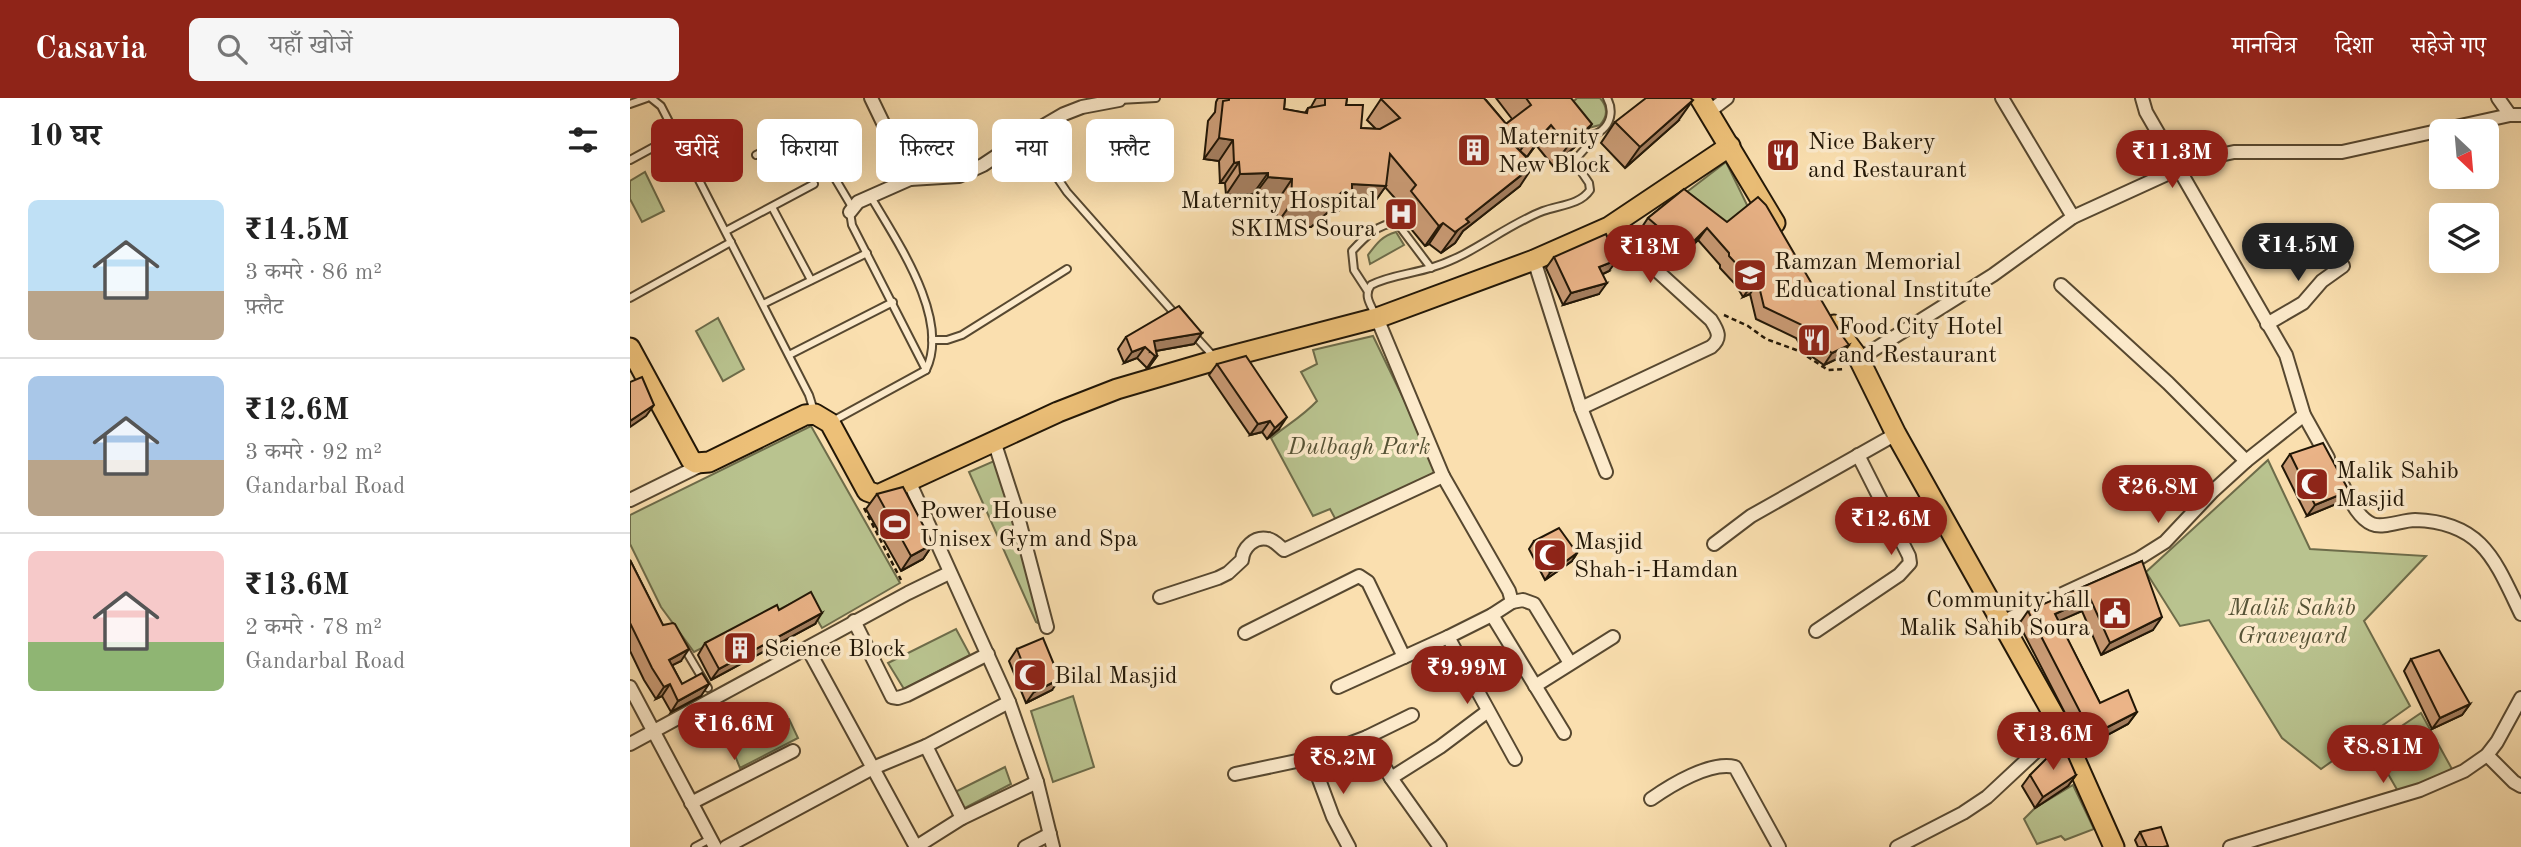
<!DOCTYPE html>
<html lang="hi">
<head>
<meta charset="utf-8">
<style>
  :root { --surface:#fff; --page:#f6f6f6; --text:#222; --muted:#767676; --line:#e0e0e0; --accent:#8f2418 }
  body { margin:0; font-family:"Old Standard TT","Noto Serif Devanagari",serif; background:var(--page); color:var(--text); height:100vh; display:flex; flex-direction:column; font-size:26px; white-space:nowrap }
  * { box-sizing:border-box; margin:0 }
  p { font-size:23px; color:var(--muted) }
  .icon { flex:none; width:38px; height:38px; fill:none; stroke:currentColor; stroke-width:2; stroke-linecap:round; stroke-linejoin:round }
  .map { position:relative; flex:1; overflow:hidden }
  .drawer { display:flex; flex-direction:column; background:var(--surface); width:630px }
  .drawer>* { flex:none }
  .top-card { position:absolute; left:21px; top:21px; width:665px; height:63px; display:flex; gap:14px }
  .needle { width:46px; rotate:154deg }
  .buttons { position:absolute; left:1799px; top:21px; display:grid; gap:14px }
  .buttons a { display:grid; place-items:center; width:70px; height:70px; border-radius:10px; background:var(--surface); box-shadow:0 7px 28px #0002; font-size:35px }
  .price { position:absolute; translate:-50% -60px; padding:0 16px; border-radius:24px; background:var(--accent); color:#fff; font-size:23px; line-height:46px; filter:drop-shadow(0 2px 4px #0008) }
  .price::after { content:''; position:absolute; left:50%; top:42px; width:21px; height:16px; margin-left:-10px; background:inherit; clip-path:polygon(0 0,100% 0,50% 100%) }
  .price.active { background:#222; color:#fff }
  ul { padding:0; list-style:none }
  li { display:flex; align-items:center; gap:21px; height:175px; padding:0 28px }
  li+li { border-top:2px solid var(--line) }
  li span { display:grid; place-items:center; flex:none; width:196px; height:140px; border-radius:10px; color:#555 }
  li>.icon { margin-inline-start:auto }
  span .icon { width:84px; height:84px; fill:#fffc; stroke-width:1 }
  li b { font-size:30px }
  h2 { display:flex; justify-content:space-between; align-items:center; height:84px; padding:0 28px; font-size:30px }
  .chip { padding:0 24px; border-radius:10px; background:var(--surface); box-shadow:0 7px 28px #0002; font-size:24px; line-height:63px }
  .chip.active { background:var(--accent); color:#fff }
  header { display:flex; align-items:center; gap:42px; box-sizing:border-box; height:98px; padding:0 35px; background:var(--accent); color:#fff }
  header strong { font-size:33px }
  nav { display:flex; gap:38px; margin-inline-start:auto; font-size:24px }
  .search { width:490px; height:63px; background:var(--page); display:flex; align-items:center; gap:18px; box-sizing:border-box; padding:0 24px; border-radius:10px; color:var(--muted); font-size:26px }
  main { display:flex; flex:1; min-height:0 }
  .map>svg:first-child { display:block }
  .green { fill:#b9c38f; stroke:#6d6c4a; stroke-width:2 }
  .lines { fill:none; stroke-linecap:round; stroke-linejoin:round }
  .service-casing { stroke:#574830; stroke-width:10 }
  .minor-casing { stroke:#574830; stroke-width:16 }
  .primary-casing { stroke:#211606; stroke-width:23 }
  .path { stroke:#211606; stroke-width:2.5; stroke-dasharray:5 3.5; stroke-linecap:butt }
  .service { stroke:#fceacb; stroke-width:6 }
  .minor { stroke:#fceacb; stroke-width:12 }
  .primary { stroke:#edc078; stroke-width:19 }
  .wall { fill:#ca9b75; stroke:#211606; stroke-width:2 }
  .shaded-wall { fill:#a47e5f; stroke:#211606; stroke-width:2 }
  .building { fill:#ebb488; stroke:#211606; stroke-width:2 }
  .labels { text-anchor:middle; stroke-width:7; stroke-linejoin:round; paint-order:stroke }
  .poi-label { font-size:24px; fill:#211606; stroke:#fceacb; text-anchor:start }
  .park-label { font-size:24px; font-style:italic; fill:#565336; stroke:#fceacb }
</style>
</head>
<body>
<header>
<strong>Casavia</strong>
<div class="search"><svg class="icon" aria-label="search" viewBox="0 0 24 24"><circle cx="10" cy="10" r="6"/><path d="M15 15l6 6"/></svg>यहाँ खोजें</div>
<nav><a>मानचित्र</a><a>दिशा</a><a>सहेजे गए</a></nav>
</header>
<main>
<section class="drawer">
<h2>10 घर<svg class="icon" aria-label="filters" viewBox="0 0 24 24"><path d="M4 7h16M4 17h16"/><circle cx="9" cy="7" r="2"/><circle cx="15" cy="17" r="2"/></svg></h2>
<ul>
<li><span style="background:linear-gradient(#bfe0f5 65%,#b9a48a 0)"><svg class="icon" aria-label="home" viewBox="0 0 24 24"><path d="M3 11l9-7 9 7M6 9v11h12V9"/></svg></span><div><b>₹14.5M</b><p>3 कमरे · 86 m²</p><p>फ़्लैट</p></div></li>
<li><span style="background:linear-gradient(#a9c7e8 60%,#b9a48a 0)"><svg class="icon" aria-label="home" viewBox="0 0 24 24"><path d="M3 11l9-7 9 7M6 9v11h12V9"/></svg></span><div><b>₹12.6M</b><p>3 कमरे · 92 m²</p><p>Gandarbal Road</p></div></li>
<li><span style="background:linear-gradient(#f6c9c9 65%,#8fb573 0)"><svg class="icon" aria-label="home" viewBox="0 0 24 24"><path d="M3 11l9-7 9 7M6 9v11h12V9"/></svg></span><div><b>₹13.6M</b><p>2 कमरे · 78 m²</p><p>Gandarbal Road</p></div></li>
</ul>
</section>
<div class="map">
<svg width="1891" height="749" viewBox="0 0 1891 749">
  <rect width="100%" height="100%" fill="#fadfaf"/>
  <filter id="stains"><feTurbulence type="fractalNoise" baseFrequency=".00286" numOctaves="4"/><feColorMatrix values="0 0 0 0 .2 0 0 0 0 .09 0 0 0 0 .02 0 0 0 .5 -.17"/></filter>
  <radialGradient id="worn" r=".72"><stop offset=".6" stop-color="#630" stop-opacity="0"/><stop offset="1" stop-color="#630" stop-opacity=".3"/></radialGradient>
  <!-- green -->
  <g class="green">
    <path d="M947,0h23c8,9 8,18 0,27l-16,4 -11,-27z"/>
    <polygon points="1096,64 1119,111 1089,136 1045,103"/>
    <polygon points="15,74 34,113 12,124 0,101 0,83"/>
    <path d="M766,134l8,13 -34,19 -2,-9c9,-12 14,-19 28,-23z"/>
    <polygon points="88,220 114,271 93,283 66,233"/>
    <path d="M743,238l67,138 -103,48 -7,-13 -17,7 -42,-78c16,-13 32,-22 46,-37l-16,-29 16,-8 -4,-14z"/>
    <polygon points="181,328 270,485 192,530 174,499 64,554 31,509 0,446 0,417"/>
    <polygon points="1638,362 1680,451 1796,458 1734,523 1780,608 1691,671 1652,640 1579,522 1550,528 1516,474"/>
    <polygon points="364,363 383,421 412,527 406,524 339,374"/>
    <polygon points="326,531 340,557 274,591 258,565"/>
    <polygon points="443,598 464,669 423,684 401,613"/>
    <polygon points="1791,615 1822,671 1795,685 1769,695 1742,648"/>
    <polygon points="159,621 168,640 110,670 102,650"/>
    <polygon points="375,669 381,686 333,711 325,694"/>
    <polygon points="1443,687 1464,731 1435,742 1431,738 1407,746 1394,721 1405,710"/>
  </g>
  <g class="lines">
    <!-- service casing -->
    <g class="service-casing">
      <g id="service">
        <polyline points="21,0 31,8 179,297 184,313"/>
        <polyline points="489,2 526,0"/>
        <polyline points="0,6 17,0"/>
        <path d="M946,35c24,10 43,-14 31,-35"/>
        <polyline points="398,37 437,94 545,216"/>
        <polyline points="126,57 167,37 184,45 222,109"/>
        <polyline points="0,62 46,37"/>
        <polyline points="142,109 181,182"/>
        <polyline points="220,114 222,127 296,272"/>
        <polyline points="96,133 184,86"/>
        <path d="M737,192l-13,-20 -2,-19c12,-13 26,-28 45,-28l34,45"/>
        <polyline points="0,200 101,144"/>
        <polyline points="133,206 237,155"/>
        <path d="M746,218c-5,-11 -13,-20 -5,-31 19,-10 42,-11 62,-18 40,-12 71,-41 110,-56 16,-6 37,-6 47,-21l-1,-7 -15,-22 15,-17 1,-8"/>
        <polyline points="564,237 585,260"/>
        <polyline points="302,242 317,242 332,237 437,171"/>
        <polyline points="159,257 263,204"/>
        <path d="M201,324l95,-52c25,-51 -30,-130 -55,-173"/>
        <polyline points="53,548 78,590"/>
        <polyline points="65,749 80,741"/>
      </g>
    </g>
    <!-- minor casing -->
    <g class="minor-casing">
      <g id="minor">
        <polyline points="241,0 280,81"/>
        <polyline points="1372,0 1443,119"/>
        <polyline points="1512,0 1516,14 1656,257 1674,317 1698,360"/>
        <polyline points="1868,0 1880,17"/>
        <polyline points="1080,13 1097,0"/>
        <polyline points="220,114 228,104 280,81 329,78 353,67 398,37 434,16 452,9 489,2 488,0"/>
        <polyline points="904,162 951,310 976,374"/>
        <polyline points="1431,187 1538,285 1616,363"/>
        <polyline points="1637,226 1673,205 1692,183 1713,168"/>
        <polyline points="1229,261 1363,177 1443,119 1548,71 1581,59 1604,54 1712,54 1880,17 1891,17"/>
        <path d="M951,310l130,-61c11,-9 7,-16 0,-27l-102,-93"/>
        <polyline points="364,343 386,411 417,529"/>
        <path d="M1710,382c8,14 16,37 32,44 11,5 30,-4 43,-4 67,2 80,40 106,94"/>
        <polyline points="279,383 379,604 407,684 423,749"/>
        <polyline points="0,402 73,366"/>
        <polyline points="1084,446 1121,418 1266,336"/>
        <path d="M530,499l58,-19 10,-5 14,-13c1,-12 12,-24 26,-21 6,1 11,7 16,11l159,-74"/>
        <polyline points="882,504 893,502 904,506 940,565"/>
        <polyline points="862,517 934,635"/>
        <polyline points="224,523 262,599 268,600 277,597 358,556"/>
        <polyline points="1372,524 1508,461 1535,444 1583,393 1616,363 1674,317"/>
        <polyline points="1186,533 1269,477 1280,465 1279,458 1228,357"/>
        <polyline points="615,535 729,478 738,484 774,559"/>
        <polyline points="818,539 885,661"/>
        <polyline points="178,551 286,749"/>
        <polyline points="905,588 983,539"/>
        <polyline points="0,589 85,749"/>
        <polyline points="708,589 818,539 862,517 882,504 879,493 813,378 747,220"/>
        <polyline points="737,639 761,680 810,749"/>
        <polyline points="0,646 278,495 319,475"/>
        <polyline points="296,648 332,720"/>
        <polyline points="1857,657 1884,684 1891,688"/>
        <polyline points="681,660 703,719 719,749"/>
        <polyline points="605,676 681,660 737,639 782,617"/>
        <polyline points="761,680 810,649 858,613"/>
        <path d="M1021,701c20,-14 59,-38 84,-32l44,80"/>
        <polyline points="61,705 163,653"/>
        <polyline points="96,749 243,670 296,648 379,604"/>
        <polyline points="286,749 332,720 407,684"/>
        <polyline points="395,749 420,736"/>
        <polyline points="1267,749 1333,715 1357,699 1431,630"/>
        <polyline points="1600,749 1790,692 1834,673 1857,657 1867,644 1891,600"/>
      </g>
    </g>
    <!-- primary casing -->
    <g class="primary-casing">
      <g id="primary">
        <polyline points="1070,0 1145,125"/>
        <polyline points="1204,227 1229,261 1266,336 1431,630 1484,749"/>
        <polyline points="0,250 61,362 66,365 79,364 175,317 185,316 200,325 237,393 248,397 428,314 487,291 586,262 747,220 904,162 979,129 1100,48"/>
      </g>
    </g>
    <!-- path -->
    <g class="path">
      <polyline points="1094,217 1118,228 1136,241 1169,253 1198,272 1215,271"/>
      <polyline points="234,410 271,482"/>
    </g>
    <!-- service -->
    <use href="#service" class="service"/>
    <!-- minor -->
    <use href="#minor" class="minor"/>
    <!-- primary -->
    <use href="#primary" class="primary"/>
  </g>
  <!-- wall -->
  <g class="wall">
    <polygon points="588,0 655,0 654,11 675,15 678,10 681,9 686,0 717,0 716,7 731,30 746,31 737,22 751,1 856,2 876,26 882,21 866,0 941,0 947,47 923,68 906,47 897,59 890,53 890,88 833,133 825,145 811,155 799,146 795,148 767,114 771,107 755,89 741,109 713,107 707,115 697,115 681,129 646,127 648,102 623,99 623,96 596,97 595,85 590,85 589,63 574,61 578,23 585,14 586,4"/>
    <polygon points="1048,23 995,70 971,45 985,24"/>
    <polygon points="1054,91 1211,259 1194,267 1174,253 1166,240 1126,221 1120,196 1113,199 1106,187 1090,170 1090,167 1068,142 1046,164 1010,132 1018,120"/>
    <polygon points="924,159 979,173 973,176 969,196 933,207 916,170"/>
    <polygon points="572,235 564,246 526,253 527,258 519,269 517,270 507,260 494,265 488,251 496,239"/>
    <polygon points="587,266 649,331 637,341 632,334 620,337 579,277"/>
    <polygon points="1660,356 1719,393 1711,404 1677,418 1652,368"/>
    <polygon points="247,396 303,446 293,461 271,473 236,411"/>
    <polygon points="904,443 947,455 942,463 915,482 899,451"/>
    <polygon points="0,462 51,563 42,567 52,586 71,598 41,614 32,598 26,601 14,582 0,553"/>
    <polygon points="1512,463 1523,532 1471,557 1452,513 1428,523 1470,605 1507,614 1498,626 1453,650 1389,526 1398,513"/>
    <polygon points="149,512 185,526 81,582 68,557 75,545"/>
    <polygon points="387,551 422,592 396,605 379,563"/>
    <polygon points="1781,561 1840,606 1832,617 1802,631 1774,573"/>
    <polygon points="1400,677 1446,677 1438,688 1405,710 1392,688"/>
    <polygon points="1510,734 1537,749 1508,749 1505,742"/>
  </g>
  <!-- shaded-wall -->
  <g class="shaded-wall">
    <polygon points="1063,2 1048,23 995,70 1010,49"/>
    <polygon points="962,26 947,47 923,68 938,48"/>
    <polygon points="921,27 897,59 911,38"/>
    <polygon points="904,32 890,53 886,49"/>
    <polygon points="589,40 603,42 589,63 574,61"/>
    <polygon points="609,64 595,85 590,85 604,65"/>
    <polygon points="904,67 890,88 833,133 825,145 811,155 836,121"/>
    <polygon points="638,75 623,96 596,97 610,76"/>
    <polygon points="638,79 662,81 648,102 623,99"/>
    <polygon points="722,86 756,88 741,109 713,107 707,115 697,115 681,129 646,127 661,106 712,94"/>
    <polygon points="813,125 799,146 795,148 809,128"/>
    <polygon points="1077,130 1068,142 1046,164 1055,152"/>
    <polygon points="987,162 979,173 962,181 969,169"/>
    <polygon points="1128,184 1120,196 1113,199 1122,187"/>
    <polygon points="977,185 969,196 933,207 941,195"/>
    <polygon points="572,235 564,246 520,254 524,243"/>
    <polygon points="1219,247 1211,259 1194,267 1202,255"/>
    <polygon points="515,249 507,260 494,265 502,254"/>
    <polygon points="525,258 527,258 519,269 517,270"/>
    <polygon points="24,307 16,318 0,329 0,323"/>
    <polygon points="657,319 649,331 637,341 645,330"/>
    <polygon points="640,323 632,334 620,337 628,326"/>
    <polygon points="1719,393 1711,404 1677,418 1685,407"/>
    <polygon points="303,446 293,461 271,473 281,458"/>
    <polygon points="947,455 942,463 915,482 920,475"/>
    <polygon points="1460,500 1452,513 1416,529 1425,516"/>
    <polygon points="192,515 185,526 81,582 89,571"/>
    <polygon points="1532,519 1523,532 1471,557 1480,545"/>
    <polygon points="59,551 51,563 31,573 39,562"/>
    <polygon points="430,581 422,592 396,605 404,594"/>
    <polygon points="40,586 32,598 26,601 34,589"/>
    <polygon points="79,586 71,598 41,614 48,603"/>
    <polygon points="1840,606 1832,617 1802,631 1810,620"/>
    <polygon points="1507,614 1498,626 1453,650 1462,637"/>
    <polygon points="1446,677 1438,688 1405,710 1413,699"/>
  </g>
  <!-- building -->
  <g class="building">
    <polygon points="599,0 655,0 654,11 677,15 678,10 695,7 695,0 717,0 716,7 733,7 731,30 750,31 770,20 751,1 752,0 854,0 876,26 901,7 896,0 941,0 962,26 938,48 921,27 911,38 904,32 886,49 904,67 836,121 839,124 825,134 813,125 809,128 781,93 786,87 760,56 756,88 722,86 722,94 712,94 696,108 661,106 662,81 638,79 638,75 610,76 609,64 604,65 603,42 589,40 593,3 599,2"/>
    <polygon points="1016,0 1060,0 1063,2 1010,49 985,24"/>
    <polygon points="1054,91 1097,124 1128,99 1136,107 1211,236 1219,247 1202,255 1182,241 1174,228 1134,209 1128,184 1122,187 1115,175 1099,158 1099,155 1077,130 1055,152 1018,120"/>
    <polygon points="976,136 987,162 969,169 977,185 941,195 924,159"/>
    <polygon points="549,208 572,235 524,243 527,258 525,258 515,249 502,254 496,239"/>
    <polygon points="616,258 657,319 645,330 640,323 628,326 587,266"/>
    <polygon points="12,279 24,307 0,323 0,284"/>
    <polygon points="1693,345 1719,393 1685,407 1660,356"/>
    <polygon points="273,389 303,446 281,458 247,396"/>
    <polygon points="929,430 947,455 920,475 904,443"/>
    <polygon points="0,462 33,527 43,525 45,526 59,551 39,562 52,586 72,575 79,586 48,603 40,586 34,589 22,570 0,525"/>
    <polygon points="1512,463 1532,519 1480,545 1460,500 1425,516 1470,605 1498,592 1507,614 1462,637 1398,513"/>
    <polygon points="181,494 192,515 89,571 75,545 147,507 149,512"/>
    <polygon points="413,540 430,581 404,594 387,551"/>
    <polygon points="1809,552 1840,606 1810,620 1781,561"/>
    <polygon points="1432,645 1446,677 1413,699 1400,677"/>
    <polygon points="1531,729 1538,748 1533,749 1517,749 1510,734"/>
  </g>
  <!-- icons -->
  <defs>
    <g id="building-square" transform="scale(1.75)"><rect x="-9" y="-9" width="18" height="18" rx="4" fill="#8f2418" stroke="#fceacb"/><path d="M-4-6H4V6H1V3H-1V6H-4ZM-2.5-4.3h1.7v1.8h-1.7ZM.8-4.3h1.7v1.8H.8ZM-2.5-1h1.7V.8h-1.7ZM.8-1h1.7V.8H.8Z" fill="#fff"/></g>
    <g id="restaurant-square" transform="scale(1.75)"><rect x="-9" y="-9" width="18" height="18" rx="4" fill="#8f2418" stroke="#fceacb"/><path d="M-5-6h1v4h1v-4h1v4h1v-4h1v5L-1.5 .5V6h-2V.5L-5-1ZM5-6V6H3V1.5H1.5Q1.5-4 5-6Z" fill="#fff"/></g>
    <g id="hospital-square" transform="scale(1.75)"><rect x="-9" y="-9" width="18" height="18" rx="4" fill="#8f2418" stroke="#fceacb"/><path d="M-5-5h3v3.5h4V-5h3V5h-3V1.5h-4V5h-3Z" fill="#fff"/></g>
    <g id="school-square" transform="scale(1.75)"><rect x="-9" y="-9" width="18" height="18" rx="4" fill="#8f2418" stroke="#fceacb"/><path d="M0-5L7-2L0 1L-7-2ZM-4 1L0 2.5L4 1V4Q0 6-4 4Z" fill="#fff"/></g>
    <g id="mosque-square" transform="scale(1.75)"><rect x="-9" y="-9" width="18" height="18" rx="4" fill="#8f2418" stroke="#fceacb"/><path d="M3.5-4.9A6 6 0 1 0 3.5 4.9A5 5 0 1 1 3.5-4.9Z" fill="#fff"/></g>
    <g id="stadium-square" transform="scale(1.75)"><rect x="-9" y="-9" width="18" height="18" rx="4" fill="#8f2418" stroke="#fceacb"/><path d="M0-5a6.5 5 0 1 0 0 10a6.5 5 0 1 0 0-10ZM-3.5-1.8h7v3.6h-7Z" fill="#fff"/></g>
    <g id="civic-square" transform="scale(1.75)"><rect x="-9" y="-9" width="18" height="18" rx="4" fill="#8f2418" stroke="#fceacb"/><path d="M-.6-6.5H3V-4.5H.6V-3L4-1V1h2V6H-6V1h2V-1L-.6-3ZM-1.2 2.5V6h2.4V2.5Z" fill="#fff"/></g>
  </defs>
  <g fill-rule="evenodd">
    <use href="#building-square" x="844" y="52"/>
    <use href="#restaurant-square" x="1153" y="57"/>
    <use href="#hospital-square" x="771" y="116"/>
    <use href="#school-square" x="1120" y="177"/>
    <use href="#restaurant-square" x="1184" y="242"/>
    <use href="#mosque-square" x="1682" y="386"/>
    <use href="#stadium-square" x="265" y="426"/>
    <use href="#mosque-square" x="920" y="457"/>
    <use href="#civic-square" x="1485" y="515"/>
    <use href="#building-square" x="110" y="550"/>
    <use href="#mosque-square" x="400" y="577"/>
  </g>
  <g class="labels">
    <!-- poi labels -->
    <g class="poi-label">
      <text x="868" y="46">Maternity<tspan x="868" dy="28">New Block</tspan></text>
      <text x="1178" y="51">Nice Bakery<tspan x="1178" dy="28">and Restaurant</tspan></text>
      <text x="746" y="110" text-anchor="end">Maternity Hospital<tspan x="746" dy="28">SKIMS Soura</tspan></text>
      <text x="1144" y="171">Ramzan Memorial<tspan x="1144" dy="28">Educational Institute</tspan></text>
      <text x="1208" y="236">Food City Hotel<tspan x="1208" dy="28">and Restaurant</tspan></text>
      <text x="1706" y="380">Malik Sahib<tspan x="1706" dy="28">Masjid</tspan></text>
      <text x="290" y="420">Power House<tspan x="290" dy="28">Unisex Gym and Spa</tspan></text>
      <text x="944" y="451">Masjid<tspan x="944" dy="28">Shah-i-Hamdan</tspan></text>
      <text x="1460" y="509" text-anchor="end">Community hall<tspan x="1460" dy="28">Malik Sahib Soura</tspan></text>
      <text x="134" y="558">Science Block</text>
      <text x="424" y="585">Bilal Masjid</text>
    </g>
    <!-- park labels -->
    <g class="park-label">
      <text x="729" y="356">Dulbagh Park</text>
      <text x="1662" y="517">Malik Sahib<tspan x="1662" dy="28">Graveyard</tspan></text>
    </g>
  </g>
  <rect width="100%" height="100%" filter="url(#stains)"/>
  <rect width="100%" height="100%" fill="url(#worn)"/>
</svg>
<div class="buttons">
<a><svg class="needle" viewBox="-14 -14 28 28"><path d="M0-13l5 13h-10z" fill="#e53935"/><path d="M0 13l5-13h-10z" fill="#767676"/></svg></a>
<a><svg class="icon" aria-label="layers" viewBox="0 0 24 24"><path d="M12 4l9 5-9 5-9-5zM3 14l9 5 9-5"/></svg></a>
</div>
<b class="price" style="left:1542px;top:92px">₹11.3M</b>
<b class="price active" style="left:1668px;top:185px">₹14.5M</b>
<b class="price" style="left:1020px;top:187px">₹13M</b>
<b class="price" style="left:1528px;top:427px">₹26.8M</b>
<b class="price" style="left:1261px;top:459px">₹12.6M</b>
<b class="price" style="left:837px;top:608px">₹9.99M</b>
<b class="price" style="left:104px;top:664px">₹16.6M</b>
<b class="price" style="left:1423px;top:674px">₹13.6M</b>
<b class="price" style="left:1753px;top:687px">₹8.81M</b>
<b class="price" style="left:713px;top:698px">₹8.2M</b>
<div class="top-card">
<a class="chip active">खरीदें</a>
<a class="chip">किराया</a>
<a class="chip">फ़िल्टर</a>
<a class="chip">नया</a>
<a class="chip">फ़्लैट</a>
</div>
</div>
</main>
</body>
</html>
